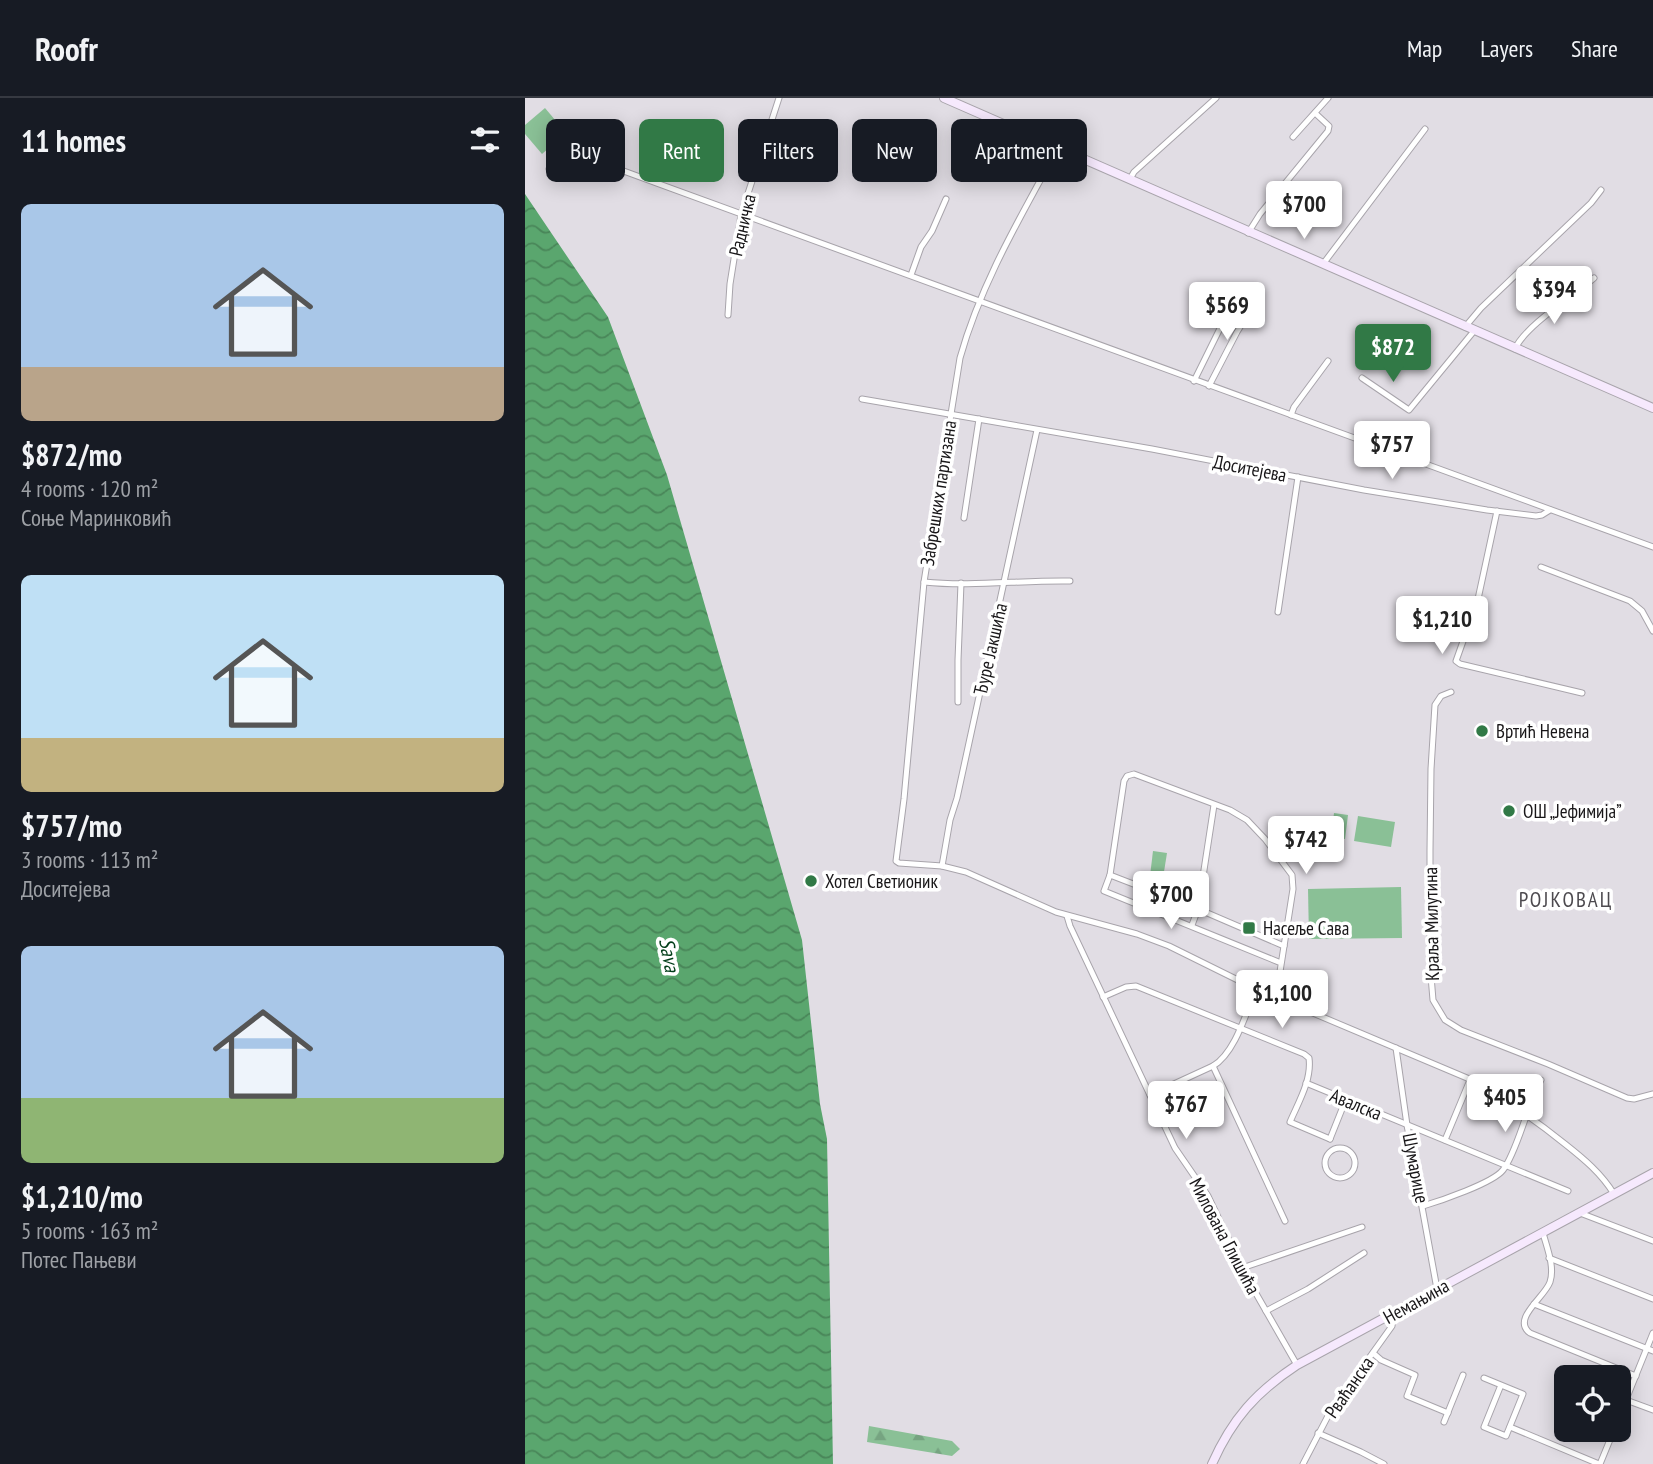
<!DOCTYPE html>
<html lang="en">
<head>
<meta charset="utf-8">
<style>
  :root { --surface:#171b24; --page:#242831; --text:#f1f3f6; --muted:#9ea1a6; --line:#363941; --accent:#317946 }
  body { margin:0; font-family:"PT Sans Narrow",sans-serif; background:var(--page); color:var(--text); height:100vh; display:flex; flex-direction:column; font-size:26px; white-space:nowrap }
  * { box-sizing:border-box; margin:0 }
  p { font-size:23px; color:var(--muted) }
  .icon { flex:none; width:38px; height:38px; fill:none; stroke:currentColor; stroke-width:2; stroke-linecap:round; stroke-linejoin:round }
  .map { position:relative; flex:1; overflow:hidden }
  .details { display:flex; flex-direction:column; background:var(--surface); width:525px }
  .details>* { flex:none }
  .top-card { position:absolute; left:21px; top:21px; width:665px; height:63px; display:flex; gap:14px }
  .tools { position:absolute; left:1029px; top:1267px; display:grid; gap:14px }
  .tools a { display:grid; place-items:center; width:77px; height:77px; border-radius:10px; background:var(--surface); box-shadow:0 4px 18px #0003; font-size:35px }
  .price { position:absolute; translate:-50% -60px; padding:0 16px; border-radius:7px; background:#fff; color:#222; font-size:23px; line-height:46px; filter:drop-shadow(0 2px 4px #0008) }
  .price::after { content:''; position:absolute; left:50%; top:42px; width:21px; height:16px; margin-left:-10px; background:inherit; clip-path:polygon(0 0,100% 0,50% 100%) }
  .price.selected { background:var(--accent); color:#fff }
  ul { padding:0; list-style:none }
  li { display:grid; align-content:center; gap:14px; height:371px; padding:0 21px }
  li span { display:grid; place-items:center; height:217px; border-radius:10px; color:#555 }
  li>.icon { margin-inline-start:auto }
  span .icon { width:126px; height:126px; fill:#fffc; stroke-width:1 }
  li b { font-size:30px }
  h2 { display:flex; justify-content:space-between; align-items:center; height:84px; padding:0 21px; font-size:30px }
  .pill { padding:0 24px; border-radius:10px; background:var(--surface); box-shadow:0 4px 18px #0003; font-size:24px; line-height:63px }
  .pill.selected { background:var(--accent); color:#fff }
  header { display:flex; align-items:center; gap:42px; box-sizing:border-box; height:98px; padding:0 35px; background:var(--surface); border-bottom:2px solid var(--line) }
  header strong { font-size:33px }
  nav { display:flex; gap:38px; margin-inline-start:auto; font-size:24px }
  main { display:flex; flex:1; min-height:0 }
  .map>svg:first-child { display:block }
  .forest { fill:url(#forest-firs) }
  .pitch { fill:#8ac096 }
  .water { fill:url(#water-waves) }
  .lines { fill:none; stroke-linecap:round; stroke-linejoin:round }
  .street-casing { stroke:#a8a4ab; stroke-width:7 }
  .secondary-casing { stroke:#a8a4ab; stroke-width:10 }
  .street { stroke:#fff; stroke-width:5 }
  .secondary { stroke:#f6e9fd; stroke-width:8 }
  .poi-dot { fill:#317946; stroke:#fff; stroke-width:2.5 }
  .labels { text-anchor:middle; stroke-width:7; stroke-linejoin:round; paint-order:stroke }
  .street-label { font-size:19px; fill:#181618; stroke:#fff }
  .poi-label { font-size:19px; fill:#181618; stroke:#fff; text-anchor:start }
  .neighbourhood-label { font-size:21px; letter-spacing:2px; fill:#4d4a4f; stroke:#fff }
  .water-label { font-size:21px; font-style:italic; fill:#003d18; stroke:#fff }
</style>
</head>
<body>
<header>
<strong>Roofr</strong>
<nav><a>Map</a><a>Layers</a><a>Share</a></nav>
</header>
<main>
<section class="details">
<h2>11 homes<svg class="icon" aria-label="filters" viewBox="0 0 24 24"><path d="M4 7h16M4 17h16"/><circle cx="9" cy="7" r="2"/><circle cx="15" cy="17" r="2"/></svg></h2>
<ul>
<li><span style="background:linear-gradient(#a9c7e8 75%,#b9a48a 0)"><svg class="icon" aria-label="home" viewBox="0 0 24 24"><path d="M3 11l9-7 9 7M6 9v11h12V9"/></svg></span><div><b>$872/mo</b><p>4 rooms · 120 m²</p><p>Соње Маринковић</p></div></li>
<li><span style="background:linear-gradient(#bfe0f5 75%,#c2b280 0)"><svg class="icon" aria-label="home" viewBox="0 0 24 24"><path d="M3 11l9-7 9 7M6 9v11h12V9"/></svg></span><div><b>$757/mo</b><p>3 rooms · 113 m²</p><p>Доситејева</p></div></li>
<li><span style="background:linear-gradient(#a9c7e8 70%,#8fb573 0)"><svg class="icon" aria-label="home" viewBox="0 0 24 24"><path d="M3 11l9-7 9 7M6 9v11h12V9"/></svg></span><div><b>$1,210/mo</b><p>5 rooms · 163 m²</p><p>Потес Пањеви</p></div></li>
</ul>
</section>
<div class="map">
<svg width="1128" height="1366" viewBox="0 0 1128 1366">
  <defs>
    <pattern id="forest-firs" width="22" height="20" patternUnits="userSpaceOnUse" patternTransform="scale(1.75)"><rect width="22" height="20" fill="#8ac096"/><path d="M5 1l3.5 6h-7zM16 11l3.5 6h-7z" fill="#76a481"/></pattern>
    <pattern id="water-waves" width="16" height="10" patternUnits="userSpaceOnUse" patternTransform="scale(1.75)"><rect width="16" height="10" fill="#5aa66e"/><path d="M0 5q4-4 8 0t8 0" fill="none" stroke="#498659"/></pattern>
  </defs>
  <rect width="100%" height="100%" fill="#e1dde4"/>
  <!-- forest -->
  <polygon class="forest" points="344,1328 427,1343 435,1351 427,1358 342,1344"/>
  <!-- pitch -->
  <g class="pitch">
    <polygon points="20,10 41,35 17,56 0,36 0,27"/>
    <polygon points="809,715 823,717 820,741 806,739"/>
    <polygon points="833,718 870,724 866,749 829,743"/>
    <polygon points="628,753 642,755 638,780 625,778"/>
    <polygon points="876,789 877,840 784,841 783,791"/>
  </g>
  <!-- water -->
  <polygon class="water" points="0,96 83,219 142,377 277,842 295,1006 302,1041 308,1366 0,1366"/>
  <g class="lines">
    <!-- street casing -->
    <g class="street-casing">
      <g id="street">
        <polyline points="768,39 803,0"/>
        <path d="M533,50c-37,68 -77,135 -98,210l-36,224 -20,217 -8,62 3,2 43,3 24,6 90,40 81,22 32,12 87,43 211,89c35,19 67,41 98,66 19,15 36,29 49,50"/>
        <polyline points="24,71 43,61 63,60 1128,449"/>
        <polyline points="605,81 609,74 691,0"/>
        <polyline points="723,135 735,116 803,33 804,28 790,15"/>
        <polyline points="798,166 900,31"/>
        <polyline points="386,177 396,149 407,133 421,101"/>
        <polyline points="203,217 205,186 216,117 254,0"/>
        <polyline points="940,229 956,210 1066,105 1076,92"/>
        <path d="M990,251c9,-22 59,-54 79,-71"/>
        <polyline points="837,280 884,312 949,233"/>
        <polyline points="669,283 712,196"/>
        <polyline points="684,288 712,234 730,205"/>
        <polyline points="337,301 627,351 839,392 962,412 1011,418 1017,417 1025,412"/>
        <polyline points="766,317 769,309 803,263"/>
        <polyline points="972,413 953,501 931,563 935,566 1057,595"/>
        <polyline points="439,420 454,321"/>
        <polyline points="1016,469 1105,503 1117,513 1128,533"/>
        <path d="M399,484c48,5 97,-2 146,-1"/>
        <polyline points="753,514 773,379"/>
        <polyline points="926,594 916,598 910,607 906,671 905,752 905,866 908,902 920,922 936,932 1023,966 1102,1000 1109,1001 1128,996"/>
        <polyline points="433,604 433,562 436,485"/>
        <polyline points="417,768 425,722 432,700 512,332"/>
        <polyline points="585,777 673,811 759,848"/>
        <polyline points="542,818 545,828 650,1050 683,1098 721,1178 772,1267"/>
        <polyline points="667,827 673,811 689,707"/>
        <path d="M731,891c-10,24 -21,64 -43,77l72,155"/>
        <path d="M578,899l23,-10 10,-1 168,68 5,4c3,22 -11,45 -19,64l40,17"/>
        <polyline points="751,899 768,791 767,777 740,741 722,722 705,712 609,676 602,678 599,683 585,777 579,793 756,865"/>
        <polyline points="871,950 882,1027 912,1191"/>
        <polyline points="781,985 1043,1093"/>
        <polyline points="625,997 688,968"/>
        <polyline points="1000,1015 1016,982"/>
        <polyline points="805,1041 821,1001"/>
        <polyline points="920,1042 945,982"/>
        <circle cx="815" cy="1065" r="15"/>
        <path d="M898,1108c17,-5 70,-23 80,-36 10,-13 18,-40 24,-56"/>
        <polyline points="1055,1115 1128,1143"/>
        <path d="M1018,1135c4,15 12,34 7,49 -5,15 -39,37 -20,51l106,43"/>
        <polyline points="1024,1160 1128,1201"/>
        <polyline points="717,1170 837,1129"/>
        <polyline points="1009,1206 1128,1253"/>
        <polyline points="741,1213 783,1191 839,1155"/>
        <polyline points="848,1255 856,1262 890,1277 882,1298 923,1315"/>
        <polyline points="959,1280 998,1296 981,1338 959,1329 976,1287"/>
        <polyline points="1101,1302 1128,1312"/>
        <polyline points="1094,1319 1128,1235"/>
        <polyline points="919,1324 938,1277"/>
        <polyline points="985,1329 1074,1366"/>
        <polyline points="793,1335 836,1354 859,1366"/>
        <polyline points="778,1366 804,1316 867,1228 868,1222 866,1217"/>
        <polyline points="1075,1366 1089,1332"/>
      </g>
    </g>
    <!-- secondary casing -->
    <g class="secondary-casing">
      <g id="secondary">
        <polyline points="419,0 1128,310"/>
        <path d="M687,1366c20,-45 44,-72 85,-99l356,-192"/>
      </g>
    </g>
    <!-- street -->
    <use href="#street" class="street"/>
    <!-- secondary -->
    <use href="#secondary" class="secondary"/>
  </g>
  <!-- markers -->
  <g class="poi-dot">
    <circle cx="957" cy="633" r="7"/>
    <circle cx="984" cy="713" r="7"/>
    <circle cx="286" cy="783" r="7"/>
    <rect x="717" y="823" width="14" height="14" rx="3.5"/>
  </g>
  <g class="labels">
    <!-- street labels -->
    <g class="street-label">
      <text transform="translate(217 127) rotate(-77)" y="7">Радничка</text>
      <text transform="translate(725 370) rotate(11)" y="7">Доситејева</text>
      <text transform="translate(413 395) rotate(-81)" y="7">Забрешких партизана</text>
      <text transform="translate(465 551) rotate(-77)" y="7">Ђуре Јакшића</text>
      <text transform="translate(906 826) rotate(-91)" y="7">Краља Милутина</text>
      <text transform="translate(831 1006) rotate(22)" y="7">Авалска</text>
      <text transform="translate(891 1070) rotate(79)" y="7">Шумарице</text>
      <text transform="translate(700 1138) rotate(62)" y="7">Милована Глишића</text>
      <text transform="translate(891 1203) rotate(-29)" y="7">Немањина</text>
      <text transform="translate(824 1289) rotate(-55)" y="7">Рваћанска</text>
    </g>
    <!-- poi labels -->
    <g class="poi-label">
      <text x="971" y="640">Вртић Невена</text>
      <text x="998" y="720">ОШ „Јефимија”</text>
      <text x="300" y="790">Хотел Светионик</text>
      <text x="738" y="837">Насеље Сава</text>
    </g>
    <!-- neighbourhood labels -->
    <g class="neighbourhood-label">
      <text x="1041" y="809">РОЈКОВАЦ</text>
    </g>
    <!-- water labels -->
    <g class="water-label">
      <text transform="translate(144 857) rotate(79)" y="7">Sava</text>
    </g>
  </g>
</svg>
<div class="tools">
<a><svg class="icon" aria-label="locate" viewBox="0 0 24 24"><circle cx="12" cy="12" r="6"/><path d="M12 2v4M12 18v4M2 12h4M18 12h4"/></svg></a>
</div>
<b class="price" style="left:779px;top:143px">$700</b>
<b class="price" style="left:1029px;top:228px">$394</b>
<b class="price" style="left:702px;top:244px">$569</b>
<b class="price selected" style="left:868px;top:286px">$872</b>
<b class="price" style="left:867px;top:383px">$757</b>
<b class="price" style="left:917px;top:558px">$1,210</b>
<b class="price" style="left:781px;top:778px">$742</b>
<b class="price" style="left:646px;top:833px">$700</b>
<b class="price" style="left:757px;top:932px">$1,100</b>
<b class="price" style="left:980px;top:1036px">$405</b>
<b class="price" style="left:661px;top:1043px">$767</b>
<div class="top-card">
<a class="pill">Buy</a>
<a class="pill selected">Rent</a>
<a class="pill">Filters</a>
<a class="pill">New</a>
<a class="pill">Apartment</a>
</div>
</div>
</main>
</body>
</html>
